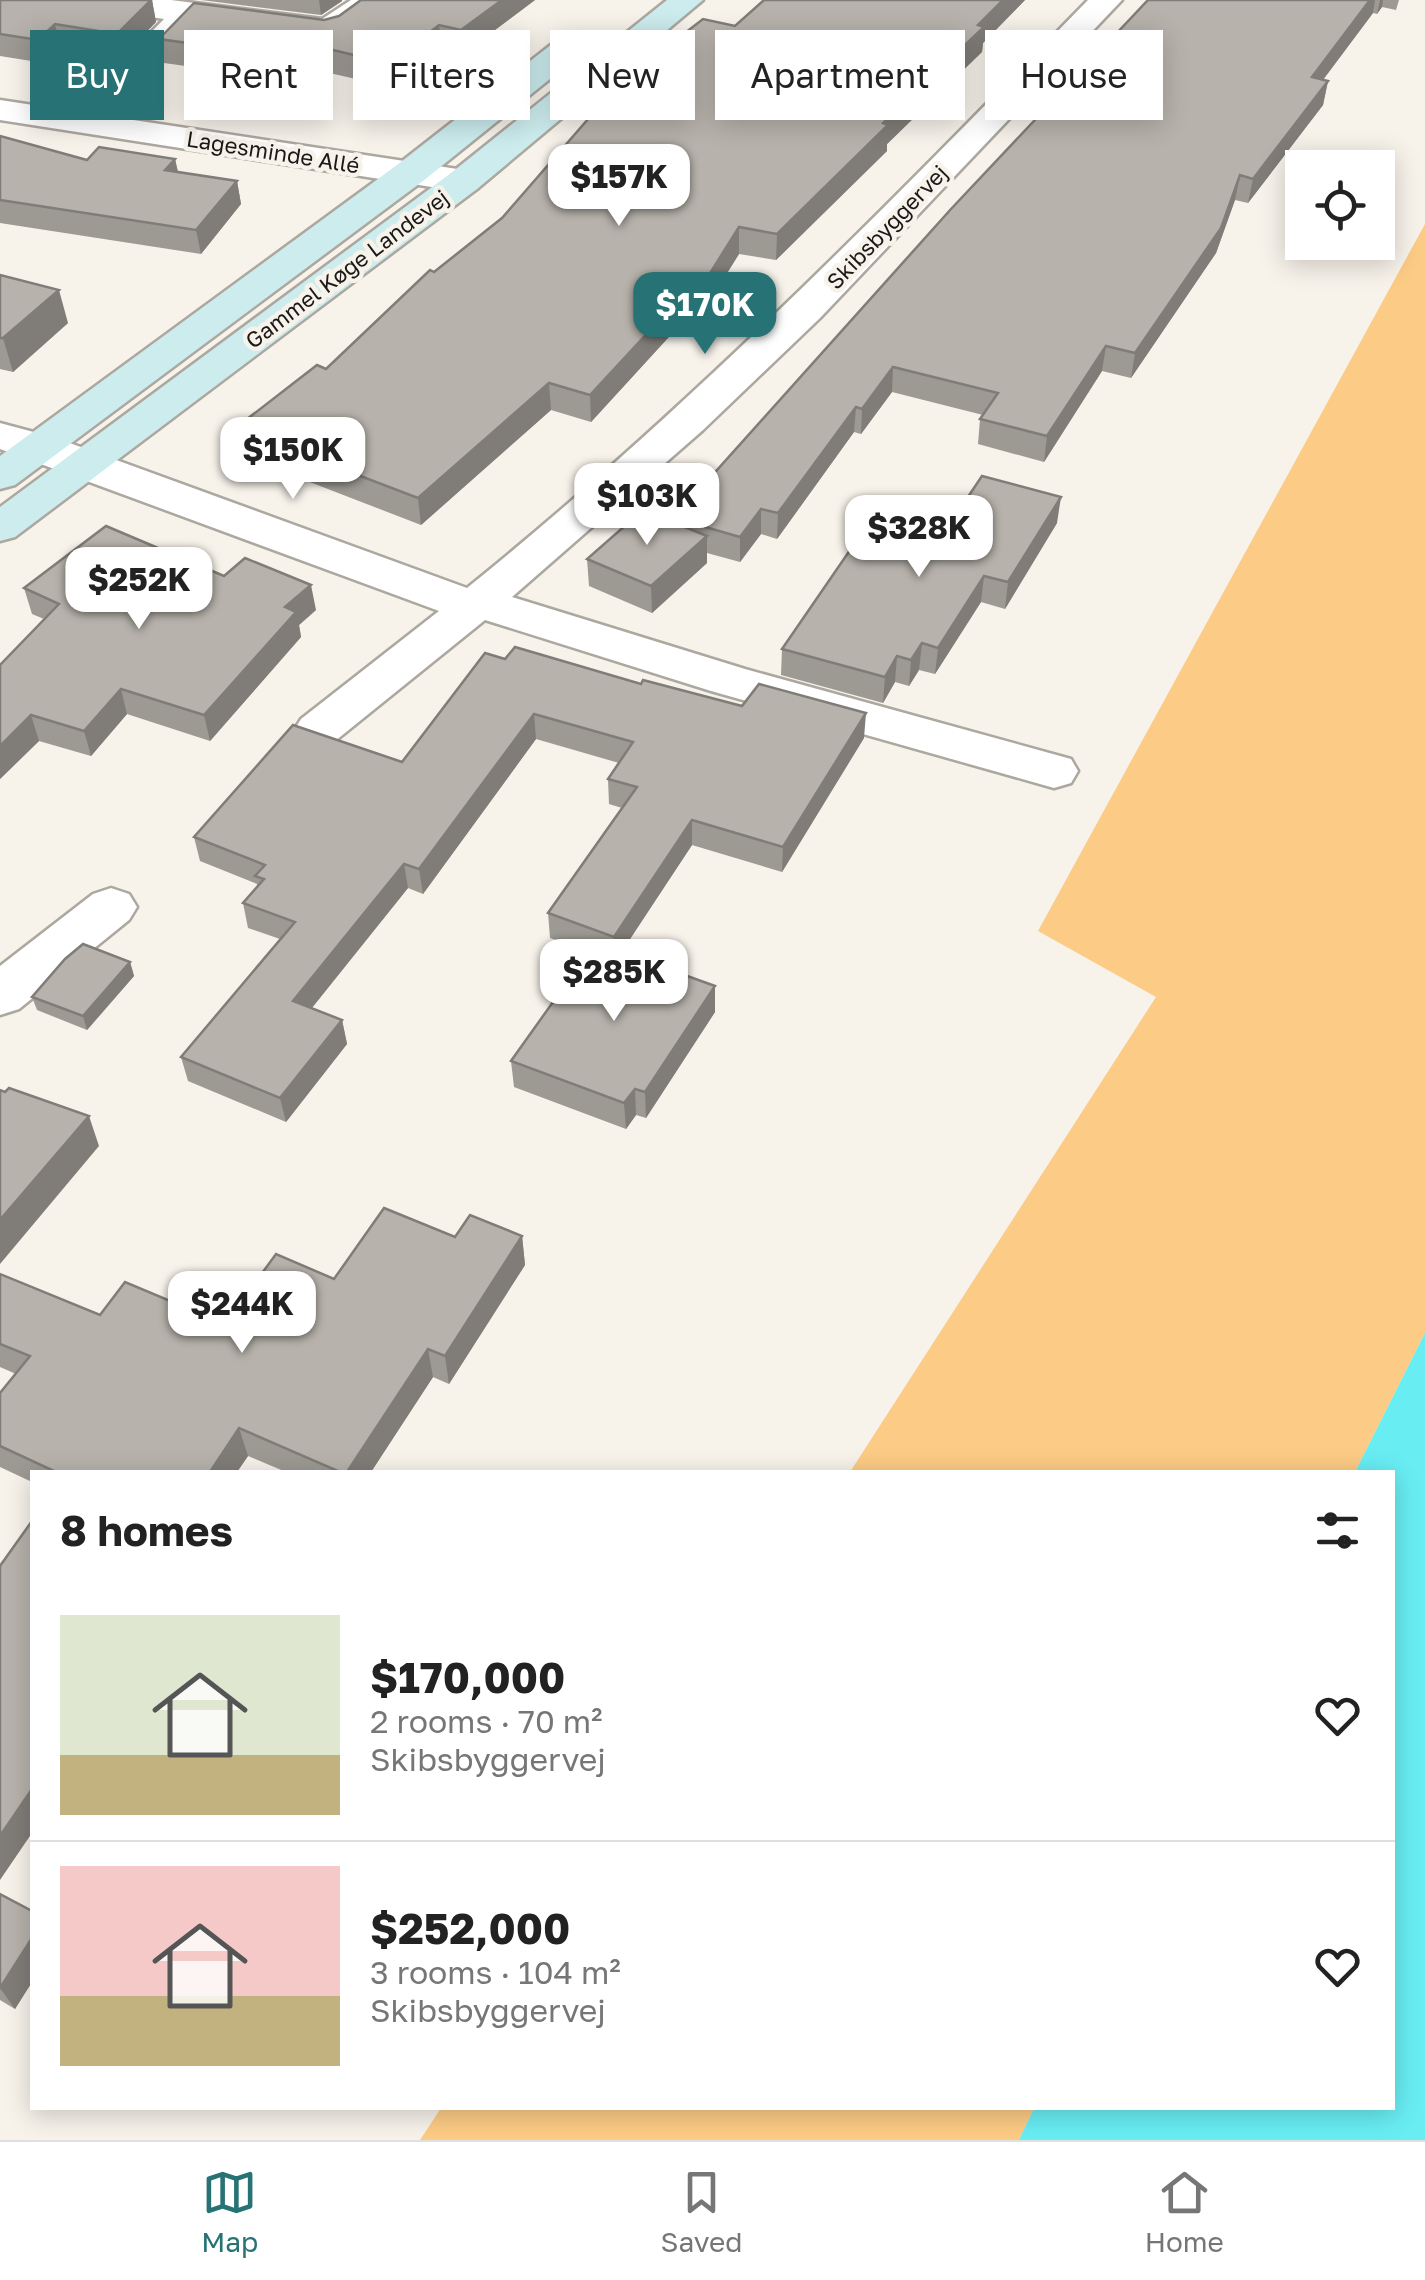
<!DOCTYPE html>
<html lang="en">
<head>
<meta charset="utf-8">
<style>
  :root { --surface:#fff; --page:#f2f2f2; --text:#222; --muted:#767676; --line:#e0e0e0; --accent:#277275 }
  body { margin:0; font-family:"Golos Text",sans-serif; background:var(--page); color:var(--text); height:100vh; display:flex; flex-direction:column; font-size:38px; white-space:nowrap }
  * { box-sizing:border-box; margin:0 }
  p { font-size:32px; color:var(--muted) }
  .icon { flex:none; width:55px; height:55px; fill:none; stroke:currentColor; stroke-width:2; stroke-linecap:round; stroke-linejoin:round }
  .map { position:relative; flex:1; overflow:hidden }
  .side { position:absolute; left:30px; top:1470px; width:1365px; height:640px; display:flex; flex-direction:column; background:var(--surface); border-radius:0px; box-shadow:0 5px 25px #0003 }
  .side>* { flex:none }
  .top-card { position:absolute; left:30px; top:30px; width:1365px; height:90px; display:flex; gap:20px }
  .buttons { position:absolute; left:1285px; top:150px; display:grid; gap:20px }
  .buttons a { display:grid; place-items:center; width:110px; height:110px; border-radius:0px; background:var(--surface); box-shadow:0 5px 25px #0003; font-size:50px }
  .price { position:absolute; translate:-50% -85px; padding:0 22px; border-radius:20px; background:#fff; color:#222; font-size:32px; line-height:65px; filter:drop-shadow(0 2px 5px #0008) }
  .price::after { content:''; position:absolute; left:50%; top:60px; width:30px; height:22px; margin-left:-15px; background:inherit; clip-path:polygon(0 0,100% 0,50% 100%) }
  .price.on { background:var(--accent); color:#fff }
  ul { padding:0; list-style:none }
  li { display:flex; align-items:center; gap:30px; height:250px; padding:0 30px }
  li+li { border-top:2px solid var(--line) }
  li span { display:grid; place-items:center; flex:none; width:280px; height:200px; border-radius:0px; color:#555 }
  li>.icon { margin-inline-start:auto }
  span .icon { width:120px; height:120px; fill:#fffc; stroke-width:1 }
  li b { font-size:42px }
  h2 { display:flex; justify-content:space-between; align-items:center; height:120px; padding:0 30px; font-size:42px }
  .pill { padding:0 35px; border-radius:0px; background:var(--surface); box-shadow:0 5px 25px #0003; font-size:35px; line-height:90px }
  .pill.on { background:var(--accent); color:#fff }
  .menu { display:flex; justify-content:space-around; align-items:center; height:140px; border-top:2px solid var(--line); background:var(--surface); font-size:28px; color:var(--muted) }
  .menu a { display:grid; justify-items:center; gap:5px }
  .menu .on { color:var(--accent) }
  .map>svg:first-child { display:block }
  .green { fill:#fccb85 }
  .water { fill:#68edf3 }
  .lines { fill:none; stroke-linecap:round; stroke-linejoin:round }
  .minor-casing { stroke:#aca79f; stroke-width:5 }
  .secondary-casing { stroke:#aca79f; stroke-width:5 }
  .minor { fill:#fff; fill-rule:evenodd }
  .secondary { fill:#ccecee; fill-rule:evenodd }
  .wall { fill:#9d9993 }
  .shaded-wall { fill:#807d78 }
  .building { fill:#b7b2ab; stroke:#807d78; stroke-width:2.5 }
  .labels { text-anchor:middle; stroke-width:9; stroke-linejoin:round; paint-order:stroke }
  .far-street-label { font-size:22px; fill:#1b1917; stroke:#f7f2ea }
</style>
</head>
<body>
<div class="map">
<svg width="1425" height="2140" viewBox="0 0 1425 2140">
  <rect width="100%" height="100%" fill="#f7f2ea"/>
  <!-- green -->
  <g class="green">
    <polygon points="1425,224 1425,1333 1355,1472 850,1472 1156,997 1038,931"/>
    <polygon points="441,2108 1034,2108 1019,2140 420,2140"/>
  </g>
  <!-- water -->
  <polygon class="water" points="1425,1333 1425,2140 1019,2140 1034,2108 1392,2108 1392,1472 1355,1472"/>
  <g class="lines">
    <!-- minor casing -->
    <g class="minor-casing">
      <g id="minor">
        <polygon points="78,0 171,0 322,19 351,0 389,0 340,37 328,40 197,23 107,116 464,170 477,173 482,181 477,189 464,192 0,120 0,100 73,111 164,19 82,7"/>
        <path d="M1088,0h34l-302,318 -117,112 -191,167 233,72 326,90 7,12 -7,12 -17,5 -343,-97 -226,-71 -150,121 -17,5 -17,-5 -7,-11 7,-11 138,-108 -439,-162v-26l56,15 411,150c224,-181 420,-382 621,-588z"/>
        <polygon points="111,888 129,894 137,907 129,920 19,1009 0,1015 0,966 93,894"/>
      </g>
    </g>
    <!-- secondary casing -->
    <g class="secondary-casing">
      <g id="secondary">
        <polygon points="667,0 703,0 477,189 15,537 0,541 0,507 451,173"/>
        <polygon points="564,41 576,44 581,51 576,58 423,181 15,485 0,489 0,456 397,165 552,44"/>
      </g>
    </g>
    <!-- minor -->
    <use href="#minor" class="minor"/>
    <!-- secondary -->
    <use href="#secondary" class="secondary"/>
  </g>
  <!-- wall -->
  <g class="wall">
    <polygon points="0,0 152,0 156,22 122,57 60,47 44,63 0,56"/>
    <polygon points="201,0 342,0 342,1 321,15"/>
    <polygon points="361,0 535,0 463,54 442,49 407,75 387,69 369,82 312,69 300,82 164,63 159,39 324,20 339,16"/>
    <polygon points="764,0 1025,0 983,43 982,52 887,144 887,151 776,260 739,254 692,329 678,327 591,422 551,410 421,525 258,462 257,454 247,450 242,423 326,369 434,272 502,218 587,121 586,109 735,26"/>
    <polygon points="1148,0 1399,0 1396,10 1382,7 1377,14 1373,13 1323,80 1328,81 1323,105 1248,203 1235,200 1216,253 1131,378 1102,371 1044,462 978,444 980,419 983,415 892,392 861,434 854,432 777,539 761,534 740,562 707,553 707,563 652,613 589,586 587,559 674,522 674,518"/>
    <polygon points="0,136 87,160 175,159 178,172 237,181 241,204 201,254 0,223"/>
    <polygon points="0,275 68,323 13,372 0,369"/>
    <polygon points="1057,523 1005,609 981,602 935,674 919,670 909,686 895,682 883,703 781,675 782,649 937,543"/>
    <polygon points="224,576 316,610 299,625 301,637 210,741 127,714 91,756 39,741 0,779 0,665 44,619 32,614 24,588"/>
    <polygon points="505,659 641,684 864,738 782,872 692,845 621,952 715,986 715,1012 646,1118 636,1115 626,1129 514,1087 511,1061 589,952 550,938 548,913 622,808 609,804 608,779 619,763 536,739 423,894 408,888 312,1008 342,1020 347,1044 286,1122 188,1081 181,1057 280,939 248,928 243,903 257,886 257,884 200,861 194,837 402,762"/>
    <polygon points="130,962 134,976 87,1030 37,1010 32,997"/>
    <polygon points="522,1236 525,1265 449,1384 433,1377 371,1472 286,1472 248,1456 237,1472 32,1472 32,1482 0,1467 0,1393 16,1374 0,1367 0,1274 100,1315 225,1324 334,1279 455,1237"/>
    <polygon points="0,1894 32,1911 32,1982 15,2009 0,2000"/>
  </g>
  <!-- shaded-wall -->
  <g class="shaded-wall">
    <polygon points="151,0 152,0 156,22 122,57 117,34"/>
    <polygon points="319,0 342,0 342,1 321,15"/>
    <polygon points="502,0 535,0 463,54 461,30"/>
    <polygon points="1003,0 1025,0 983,43 982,52 887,144 887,151 776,260 777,234"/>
    <polygon points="1370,0 1375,0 1373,13 1307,101 1312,77"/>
    <polygon points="1380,0 1383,0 1382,7 1377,14"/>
    <polygon points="55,24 60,47 44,63 38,40"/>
    <polygon points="439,25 442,49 407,75 405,51"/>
    <polygon points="308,44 312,69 300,82 296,58"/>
    <polygon points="384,45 387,69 369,82 366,58"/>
    <polygon points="1328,81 1323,105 1248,203 1253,179"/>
    <polygon points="175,159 180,182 165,170"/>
    <polygon points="1240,175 1235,200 1216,253 1131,378 1135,353"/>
    <polygon points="237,181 241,204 201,254 196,230"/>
    <polygon points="739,227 739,254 692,329 692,302"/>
    <polygon points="59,290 68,323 13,372 3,338"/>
    <polygon points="678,300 678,327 591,422 590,395"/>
    <polygon points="1106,346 1102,371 1044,462 1047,436"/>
    <polygon points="893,367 892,392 861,434 862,409"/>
    <polygon points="549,383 551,410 421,525 418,498"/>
    <polygon points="856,407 854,432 777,539 778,513"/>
    <polygon points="1061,497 1057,523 1005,609 1008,582"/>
    <polygon points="761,509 761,534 740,562 740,537"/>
    <polygon points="707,536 707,563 652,613 651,586"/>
    <polygon points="984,576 981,602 935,674 938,648"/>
    <polygon points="311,585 316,610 299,625 301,637 210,741 204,715 285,607"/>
    <polygon points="922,643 919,670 909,686 911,660"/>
    <polygon points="897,656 895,682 883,703 885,677"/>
    <polygon points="121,689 127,714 91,756 84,731"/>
    <polygon points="866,713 864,738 782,872 783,847"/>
    <polygon points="534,714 536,739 423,894 419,869"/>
    <polygon points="31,715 39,741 0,779 0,746"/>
    <polygon points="692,820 692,845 615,962 614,937"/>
    <polygon points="404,864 408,888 298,1025 293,1001"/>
    <polygon points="130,962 134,976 87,1030 83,1016"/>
    <polygon points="715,986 715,1012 646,1118 645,1092"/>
    <polygon points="342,1020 347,1044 286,1122 280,1098"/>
    <polygon points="635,1089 636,1115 626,1129 624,1103"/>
    <polygon points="89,1116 99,1146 0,1264 0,1220"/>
    <polygon points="522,1236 525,1265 449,1384 445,1356"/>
    <polygon points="428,1349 433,1377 371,1472 347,1472"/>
    <polygon points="239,1428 248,1456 237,1472 210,1472"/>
    <polygon points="32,1789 32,1833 0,1880 0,1836"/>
    <polygon points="32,1938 32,1982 15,2009 0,1988"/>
  </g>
  <!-- building -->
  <g class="building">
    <polygon points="0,0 151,0 117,34 55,24 38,40 0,34"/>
    <polygon points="361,0 502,0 461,30 439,25 405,51 384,45 366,58 308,44 296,58 159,39 194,3 324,20 339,16"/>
    <polygon points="764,0 1003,0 978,25 984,27 883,123 888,125 777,234 739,227 692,302 678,300 590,395 549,383 418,498 253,435 260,430 242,423 317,365 326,369 430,270 434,272 502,218 595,111 586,109 703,19 735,26"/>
    <polygon points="1148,0 1370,0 1312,77 1328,81 1253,179 1240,175 1221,228 1135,353 1106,346 1047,436 980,419 998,393 893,367 862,409 856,407 778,513 761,509 740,537 674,518 951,209"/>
    <polygon points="0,136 87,160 99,147 175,159 165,170 237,181 196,230 0,200"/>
    <polygon points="0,275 59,290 3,338 0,338"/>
    <polygon points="982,476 1061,497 1008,582 984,576 938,648 922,643 911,660 897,656 885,677 782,649 868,524 937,543"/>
    <polygon points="643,510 707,536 651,586 587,559"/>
    <polygon points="106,526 224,576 245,558 311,585 285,607 296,612 204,715 121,689 84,731 31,715 0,746 0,665 59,604 24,588"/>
    <polygon points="515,647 641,684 643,680 742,706 759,684 866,713 783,847 692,820 614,937 548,913 637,787 608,779 633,742 534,714 419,869 404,864 293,1001 342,1020 280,1098 181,1057 295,922 243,903 264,879 255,876 265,865 194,837 293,725 402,762 485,653 505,659"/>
    <polygon points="595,943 715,986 645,1092 635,1089 624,1103 511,1061"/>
    <polygon points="83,944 130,962 83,1016 32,997 65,959"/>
    <polygon points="9,1088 89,1116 0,1220 0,1090 5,1092"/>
    <polygon points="384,1208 455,1237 470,1215 522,1236 445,1356 428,1349 347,1472 340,1472 239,1428 210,1472 56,1472 0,1446 0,1393 30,1356 0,1344 0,1274 100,1315 125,1282 225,1324 276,1254 334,1279"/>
    <polygon points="32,1521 32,1789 0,1836 0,1566"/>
    <polygon points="0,1894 32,1911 32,1938 0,1988"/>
  </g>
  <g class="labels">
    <!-- far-street labels -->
    <g class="far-street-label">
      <text transform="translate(273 152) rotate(9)" y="8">Lagesminde Allé</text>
      <text transform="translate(887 227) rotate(-46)" y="8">Skibsbyggervej</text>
      <text transform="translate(347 269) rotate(-37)" y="8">Gammel Køge Landevej</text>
    </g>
  </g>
</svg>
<div class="buttons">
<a><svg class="icon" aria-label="locate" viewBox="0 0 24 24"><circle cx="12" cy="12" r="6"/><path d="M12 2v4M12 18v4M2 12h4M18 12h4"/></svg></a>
</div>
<b class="price" style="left:619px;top:229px">$157K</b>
<b class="price on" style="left:705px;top:357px">$170K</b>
<b class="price" style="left:293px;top:502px">$150K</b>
<b class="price" style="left:647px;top:548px">$103K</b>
<b class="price" style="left:919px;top:580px">$328K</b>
<b class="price" style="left:139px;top:632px">$252K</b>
<b class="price" style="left:614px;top:1024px">$285K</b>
<b class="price" style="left:242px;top:1356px">$244K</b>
<div class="top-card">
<a class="pill on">Buy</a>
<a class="pill">Rent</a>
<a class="pill">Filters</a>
<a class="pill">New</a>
<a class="pill">Apartment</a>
<a class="pill">House</a>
</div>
<section class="side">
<h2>8 homes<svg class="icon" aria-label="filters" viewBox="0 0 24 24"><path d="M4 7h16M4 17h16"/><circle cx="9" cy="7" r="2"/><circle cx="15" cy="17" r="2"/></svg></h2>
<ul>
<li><span style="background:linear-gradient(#dfe7d0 70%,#c2b280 0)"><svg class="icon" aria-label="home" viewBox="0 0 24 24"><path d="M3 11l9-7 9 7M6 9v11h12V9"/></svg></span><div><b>$170,000</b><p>2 rooms · 70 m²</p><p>Skibsbyggervej</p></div><svg class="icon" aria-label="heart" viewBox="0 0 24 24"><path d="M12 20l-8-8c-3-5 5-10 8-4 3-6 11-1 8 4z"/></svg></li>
<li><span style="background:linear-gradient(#f6c9c9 65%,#c2b280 0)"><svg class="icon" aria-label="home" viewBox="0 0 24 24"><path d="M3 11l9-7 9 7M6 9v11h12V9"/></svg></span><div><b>$252,000</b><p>3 rooms · 104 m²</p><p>Skibsbyggervej</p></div><svg class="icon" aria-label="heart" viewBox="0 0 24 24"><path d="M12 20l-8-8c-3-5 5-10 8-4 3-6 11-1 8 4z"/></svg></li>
</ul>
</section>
</div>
<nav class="menu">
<a class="on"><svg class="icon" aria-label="map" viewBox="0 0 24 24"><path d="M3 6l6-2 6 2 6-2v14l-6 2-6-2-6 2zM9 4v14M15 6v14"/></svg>Map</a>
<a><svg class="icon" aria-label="saved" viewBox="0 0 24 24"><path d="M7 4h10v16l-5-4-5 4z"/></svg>Saved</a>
<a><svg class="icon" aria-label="home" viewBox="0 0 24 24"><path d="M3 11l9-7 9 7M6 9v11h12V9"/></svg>Home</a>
</nav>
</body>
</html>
